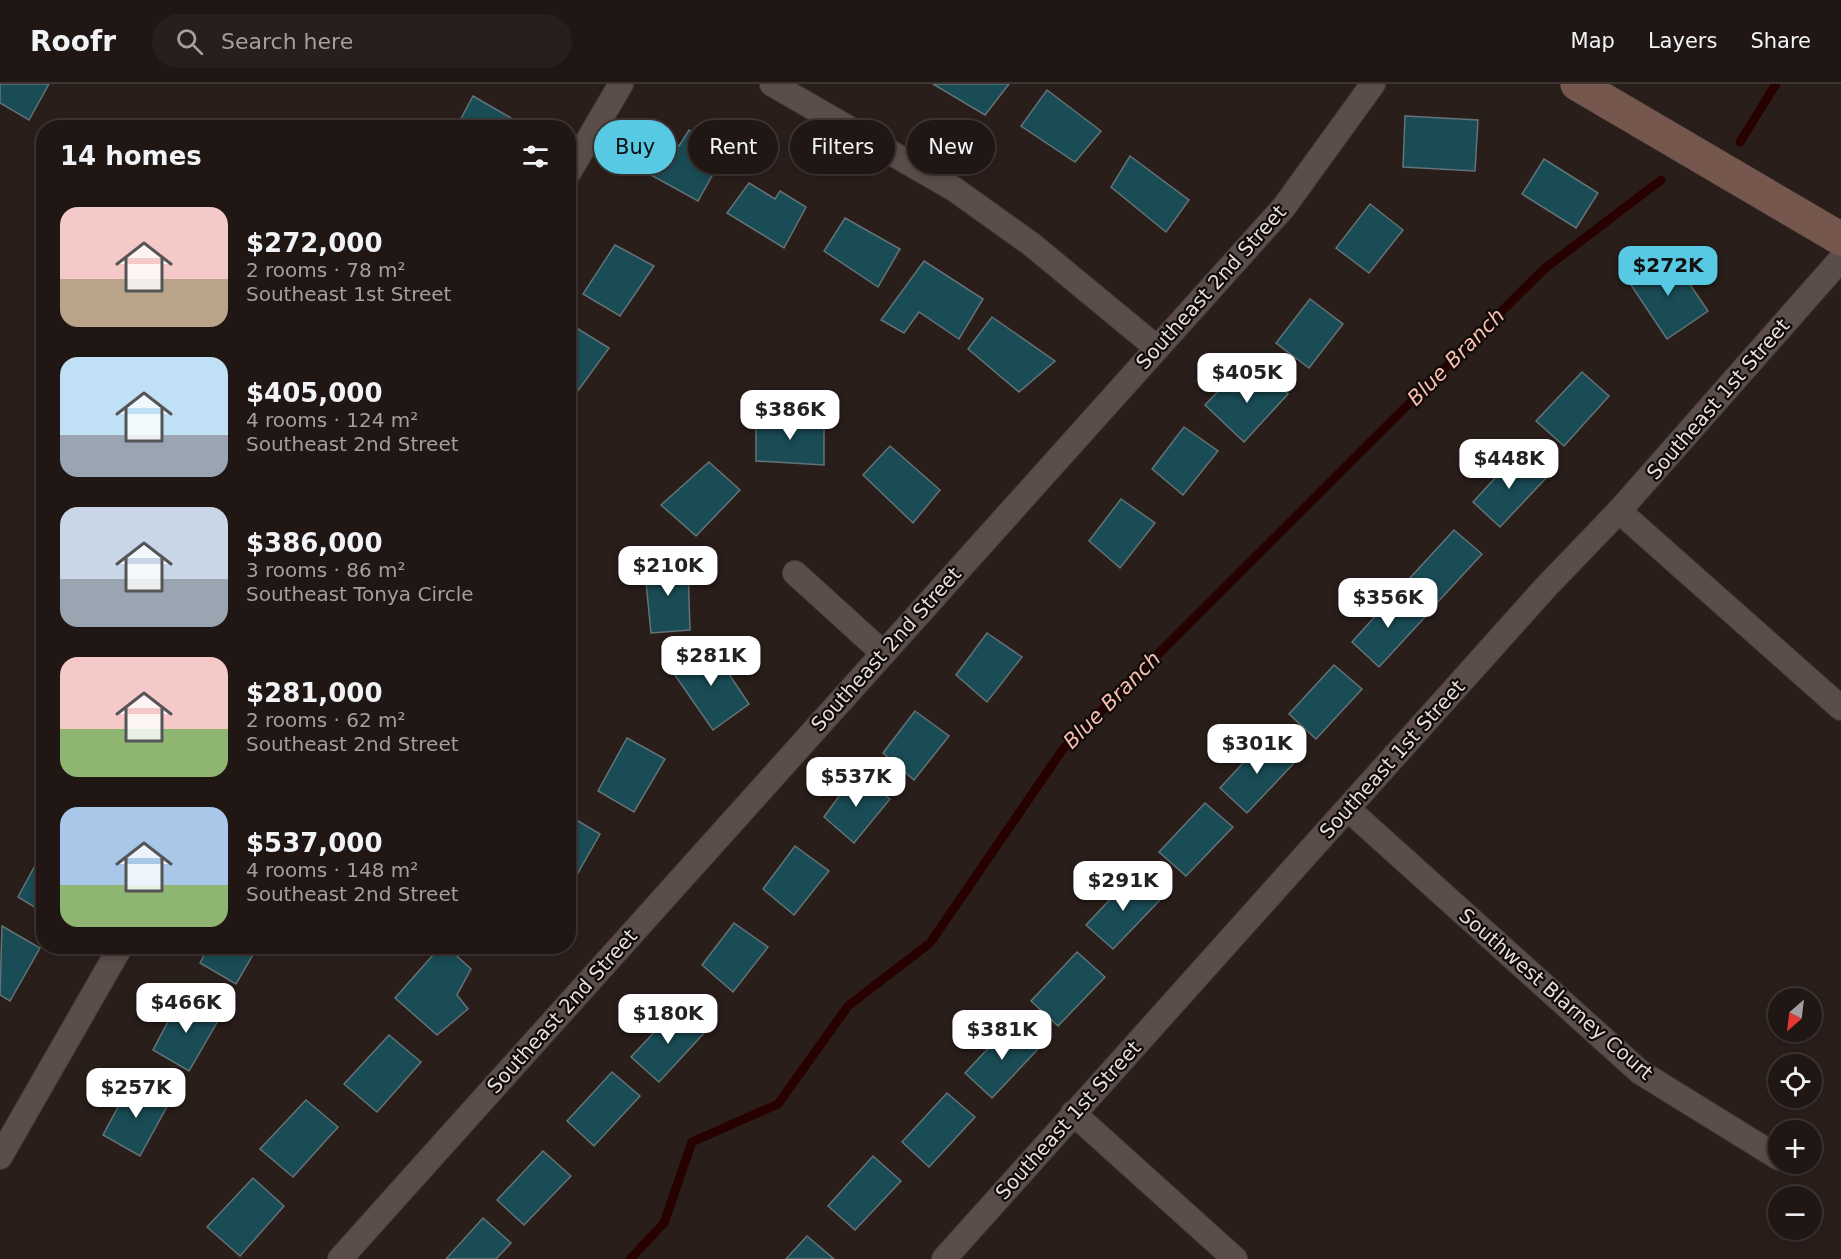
<!DOCTYPE html>
<html lang="en">
<head>
<meta charset="utf-8">
<style>
  :root { --surface:#201614; --page:#281f1d; --text:#f1f3f6; --muted:#a29fa0; --line:#3d3534; --accent:#57c9e2 }
  body { margin:0; font-family:"DejaVu Sans",sans-serif; background:var(--page); color:var(--text); height:100vh; display:flex; flex-direction:column; font-size:22px; white-space:nowrap }
  * { box-sizing:border-box; margin:0 }
  p { font-size:20px; color:var(--muted) }
  .icon { flex:none; width:33px; height:33px; fill:none; stroke:currentColor; stroke-width:2; stroke-linecap:round; stroke-linejoin:round }
  .map { position:relative; flex:1; overflow:hidden }
  .details { position:absolute; left:36px; top:36px; width:540px; height:834px; display:flex; flex-direction:column; background:var(--surface); border-radius:24px; box-shadow:0 3px 9px #0003,0 0 0 2px var(--line) }
  .details>* { flex:none }
  .top-card { position:absolute; left:594px; top:36px; width:570px; height:54px; display:flex; gap:12px }
  .needle { width:39px; rotate:208deg }
  .fabs { position:absolute; left:1768px; top:904px; display:grid; gap:12px }
  .fabs a { display:grid; place-items:center; width:54px; height:54px; border-radius:50%; background:var(--surface); box-shadow:0 3px 9px #0003,0 0 0 2px var(--line); font-size:30px }
  .price { position:absolute; translate:-50% -51px; padding:0 14px; border-radius:12px; background:#fff; color:#222; font-size:20px; line-height:39px; filter:drop-shadow(0 2px 3px #0008) }
  .price::after { content:''; position:absolute; left:50%; top:36px; width:18px; height:14px; margin-left:-9px; background:inherit; clip-path:polygon(0 0,100% 0,50% 100%) }
  .price.on { background:var(--accent); color:#111 }
  ul { padding:0; list-style:none }
  li { display:flex; align-items:center; gap:18px; height:150px; padding:0 24px }
  li span { display:grid; place-items:center; flex:none; width:168px; height:120px; border-radius:18px; color:#555 }
  li>.icon { margin-inline-start:auto }
  span .icon { width:72px; height:72px; fill:#fffc; stroke-width:1 }
  li b { font-size:26px }
  h2 { display:flex; justify-content:space-between; align-items:center; height:72px; padding:0 24px; font-size:26px }
  .chip { padding:0 21px; border-radius:27px; background:var(--surface); box-shadow:0 3px 9px #0003,0 0 0 2px var(--line); font-size:21px; line-height:54px }
  .chip.on { background:var(--accent); color:#111 }
  header { display:flex; align-items:center; gap:36px; box-sizing:border-box; height:84px; padding:0 30px; background:var(--surface); border-bottom:2px solid var(--line) }
  header strong { font-size:28px }
  nav { display:flex; gap:33px; margin-inline-start:auto; font-size:21px }
  .search { width:420px; height:54px; background:var(--page); display:flex; align-items:center; gap:15px; box-sizing:border-box; padding:0 21px; border-radius:33px; color:var(--muted); font-size:22px }
  .map>svg:first-child { display:block }
  .lines { fill:none; stroke-linecap:round; stroke-linejoin:round }
  .stream { stroke:#270000; stroke-width:9 }
  .building { fill:#1a4c56; stroke:#637377; stroke-width:1.5 }
  .street-casing { stroke:#453b39; stroke-width:26 }
  .secondary-casing { stroke:#453b39; stroke-width:34 }
  .street { stroke:#5b4d49; stroke-width:24 }
  .secondary { stroke:#76574e; stroke-width:33 }
  .labels { text-anchor:middle; stroke-width:4.5; stroke-linejoin:round; paint-order:stroke }
  .street-label { font-size:20px; fill:#e7dedc; stroke:#0f0a08 }
  .water-label { font-size:21px; font-style:italic; fill:#f9bdad; stroke:#0f0a08 }
</style>
</head>
<body>
<header>
<strong>Roofr</strong>
<div class="search"><svg class="icon" aria-label="search" viewBox="0 0 24 24"><circle cx="10" cy="10" r="6"/><path d="M15 15l6 6"/></svg>Search here</div>
<nav><a>Map</a><a>Layers</a><a>Share</a></nav>
</header>
<div class="map">
<svg width="1841" height="1175" viewBox="0 0 1841 1175">
  <rect width="100%" height="100%" fill="#2a1e1b"/>
  <g class="lines">
    <!-- stream -->
    <g class="stream">
      <polyline points="1740,58 1776,0"/>
      <polyline points="630,1175 664,1139 692,1058 778,1020 848,922 930,859 1063,665 1544,185 1661,96"/>
    </g>
  </g>
  <!-- building -->
  <g class="building">
    <polygon points="49,0 29,36 0,19 0,0"/>
    <polygon points="933,0 1009,0 985,31"/>
    <polygon points="1047,6 1101,47 1075,78 1021,42"/>
    <polygon points="473,12 511,34 505,44 456,44"/>
    <polygon points="1405,32 1478,36 1475,87 1403,83"/>
    <polygon points="689,46 723,72 698,117 640,85 657,48 679,62"/>
    <polygon points="1130,72 1189,116 1166,148 1111,103"/>
    <polygon points="1544,75 1598,109 1576,144 1522,110"/>
    <polygon points="749,99 775,115 780,107 806,123 784,164 727,129"/>
    <polygon points="1370,120 1403,146 1369,189 1336,164"/>
    <polygon points="845,134 900,165 878,203 824,167"/>
    <polygon points="615,161 654,182 620,232 583,210"/>
    <polygon points="1670,171 1708,227 1667,255 1629,198"/>
    <polygon points="924,177 983,215 959,255 919,228 904,249 881,236"/>
    <polygon points="1310,215 1343,240 1309,284 1276,259"/>
    <polygon points="992,233 1055,277 1019,308 968,265"/>
    <polygon points="570,240 609,264 572,315 568,314"/>
    <polygon points="1261,285 1288,310 1244,358 1205,321 1228,297 1240,308"/>
    <polygon points="1582,288 1609,312 1564,362 1536,337"/>
    <polygon points="756,333 824,335 824,381 756,377"/>
    <polygon points="1184,343 1218,367 1183,411 1152,385"/>
    <polygon points="890,362 940,406 913,439 863,391"/>
    <polygon points="1518,369 1546,394 1500,443 1473,418"/>
    <polygon points="709,378 740,406 696,452 661,421"/>
    <polygon points="1121,415 1155,439 1120,484 1089,457"/>
    <polygon points="1454,446 1482,470 1436,520 1409,495"/>
    <polygon points="644,478 688,482 690,546 651,549"/>
    <polygon points="1397,508 1425,533 1379,583 1352,558"/>
    <polygon points="987,549 1022,573 987,618 956,591"/>
    <polygon points="709,560 749,620 713,646 672,587"/>
    <polygon points="1334,581 1362,605 1316,655 1289,630"/>
    <polygon points="915,627 949,652 914,696 883,669"/>
    <polygon points="627,654 665,675 634,728 598,707"/>
    <polygon points="1266,654 1294,679 1247,729 1220,704"/>
    <polygon points="855,690 890,715 854,759 824,733"/>
    <polygon points="1205,719 1233,743 1186,792 1159,768"/>
    <polygon points="568,731 600,750 570,803 568,802"/>
    <polygon points="795,762 829,787 794,831 763,805"/>
    <polygon points="44,765 44,829 18,813"/>
    <polygon points="1132,792 1160,816 1113,865 1086,841"/>
    <polygon points="734,839 768,863 733,908 702,881"/>
    <polygon points="2,842 40,864 10,917 0,911"/>
    <polygon points="209,862 258,862 236,900 200,879"/>
    <polygon points="441,862 446,862 471,885 457,911 468,925 437,951 395,914"/>
    <polygon points="1077,868 1105,893 1058,942 1031,917"/>
    <polygon points="181,913 219,935 189,987 153,966"/>
    <polygon points="677,924 705,948 659,998 631,973"/>
    <polygon points="1011,940 1038,965 992,1014 965,989"/>
    <polygon points="389,951 421,978 377,1028 344,1000"/>
    <polygon points="612,988 640,1012 594,1062 567,1037"/>
    <polygon points="132,997 169,1019 140,1072 103,1051"/>
    <polygon points="947,1009 975,1033 929,1083 902,1058"/>
    <polygon points="306,1016 338,1043 293,1093 260,1065"/>
    <polygon points="543,1067 571,1092 524,1141 497,1116"/>
    <polygon points="873,1072 901,1097 855,1146 828,1122"/>
    <polygon points="253,1094 284,1122 240,1172 207,1143"/>
    <polygon points="483,1134 511,1159 496,1175 446,1175"/>
    <polygon points="807,1152 834,1175 786,1175"/>
  </g>
  <g class="lines">
    <!-- street casing -->
    <g class="street-casing">
      <g id="street">
        <polyline points="772,0 954,105 1031,160 1157,264"/>
        <polyline points="568,90 621,0"/>
        <polyline points="1619,427 1841,624"/>
        <polyline points="795,489 883,569"/>
        <polyline points="1348,725 1640,988 1779,1074"/>
        <polyline points="1073,1029 1235,1175"/>
        <polyline points="0,1073 121,862"/>
        <polyline points="340,1175 1284,123 1373,0"/>
        <polyline points="944,1175 1545,504 1619,427 1841,175"/>
      </g>
    </g>
    <!-- secondary casing -->
    <g class="secondary-casing">
      <polyline id="secondary" points="1577,0 1841,155"/>
    </g>
    <!-- street -->
    <use href="#street" class="street"/>
    <!-- secondary -->
    <use href="#secondary" class="secondary"/>
  </g>
  <g class="labels">
    <!-- street labels -->
    <g class="street-label">
      <text transform="translate(1211 203) rotate(-48)" y="7">Southeast 2nd Street</text>
      <text transform="translate(1718 315) rotate(-49)" y="7">Southeast 1st Street</text>
      <text transform="translate(886 565) rotate(-48)" y="7">Southeast 2nd Street</text>
      <text transform="translate(1392 675) rotate(-48)" y="7">Southeast 1st Street</text>
      <text transform="translate(1556 910) rotate(41)" y="7">Southwest Blarney Court</text>
      <text transform="translate(562 927) rotate(-48)" y="7">Southeast 2nd Street</text>
      <text transform="translate(1068 1036) rotate(-48)" y="7">Southeast 1st Street</text>
    </g>
    <!-- water labels -->
    <g class="water-label">
      <text transform="translate(1456 273) rotate(-45)" y="7">Blue Branch</text>
      <text transform="translate(1112 616) rotate(-45)" y="7">Blue Branch</text>
    </g>
  </g>
</svg>
<div class="fabs">
<a><svg class="needle" viewBox="-14 -14 28 28"><path d="M0-13l5 13h-10z" fill="#e53935"/><path d="M0 13l5-13h-10z" fill="#a29fa0"/></svg></a>
<a><svg class="icon" aria-label="locate" viewBox="0 0 24 24"><circle cx="12" cy="12" r="6"/><path d="M12 2v4M12 18v4M2 12h4M18 12h4"/></svg></a>
<a>+</a>
<a>−</a>
</div>
<b class="price on" style="left:1668px;top:213px">$272K</b>
<b class="price" style="left:1247px;top:320px">$405K</b>
<b class="price" style="left:790px;top:357px">$386K</b>
<b class="price" style="left:1509px;top:406px">$448K</b>
<b class="price" style="left:668px;top:513px">$210K</b>
<b class="price" style="left:1388px;top:545px">$356K</b>
<b class="price" style="left:711px;top:603px">$281K</b>
<b class="price" style="left:1257px;top:691px">$301K</b>
<b class="price" style="left:856px;top:724px">$537K</b>
<b class="price" style="left:1123px;top:828px">$291K</b>
<b class="price" style="left:186px;top:950px">$466K</b>
<b class="price" style="left:668px;top:961px">$180K</b>
<b class="price" style="left:1002px;top:977px">$381K</b>
<b class="price" style="left:136px;top:1035px">$257K</b>
<div class="top-card">
<a class="chip on">Buy</a>
<a class="chip">Rent</a>
<a class="chip">Filters</a>
<a class="chip">New</a>
</div>
<section class="details">
<h2>14 homes<svg class="icon" aria-label="filters" viewBox="0 0 24 24"><path d="M4 7h16M4 17h16"/><circle cx="9" cy="7" r="2"/><circle cx="15" cy="17" r="2"/></svg></h2>
<ul>
<li><span style="background:linear-gradient(#f6c9c9 60%,#b9a48a 0)"><svg class="icon" aria-label="home" viewBox="0 0 24 24"><path d="M3 11l9-7 9 7M6 9v11h12V9"/></svg></span><div><b>$272,000</b><p>2 rooms · 78 m²</p><p>Southeast 1st Street</p></div></li>
<li><span style="background:linear-gradient(#bfe0f5 65%,#9aa5b1 0)"><svg class="icon" aria-label="home" viewBox="0 0 24 24"><path d="M3 11l9-7 9 7M6 9v11h12V9"/></svg></span><div><b>$405,000</b><p>4 rooms · 124 m²</p><p>Southeast 2nd Street</p></div></li>
<li><span style="background:linear-gradient(#c9d6e8 60%,#9aa5b1 0)"><svg class="icon" aria-label="home" viewBox="0 0 24 24"><path d="M3 11l9-7 9 7M6 9v11h12V9"/></svg></span><div><b>$386,000</b><p>3 rooms · 86 m²</p><p>Southeast Tonya Circle</p></div></li>
<li><span style="background:linear-gradient(#f6c9c9 60%,#8fb573 0)"><svg class="icon" aria-label="home" viewBox="0 0 24 24"><path d="M3 11l9-7 9 7M6 9v11h12V9"/></svg></span><div><b>$281,000</b><p>2 rooms · 62 m²</p><p>Southeast 2nd Street</p></div></li>
<li><span style="background:linear-gradient(#a9c7e8 65%,#8fb573 0)"><svg class="icon" aria-label="home" viewBox="0 0 24 24"><path d="M3 11l9-7 9 7M6 9v11h12V9"/></svg></span><div><b>$537,000</b><p>4 rooms · 148 m²</p><p>Southeast 2nd Street</p></div></li>
</ul>
</section>
</div>
</body>
</html>
